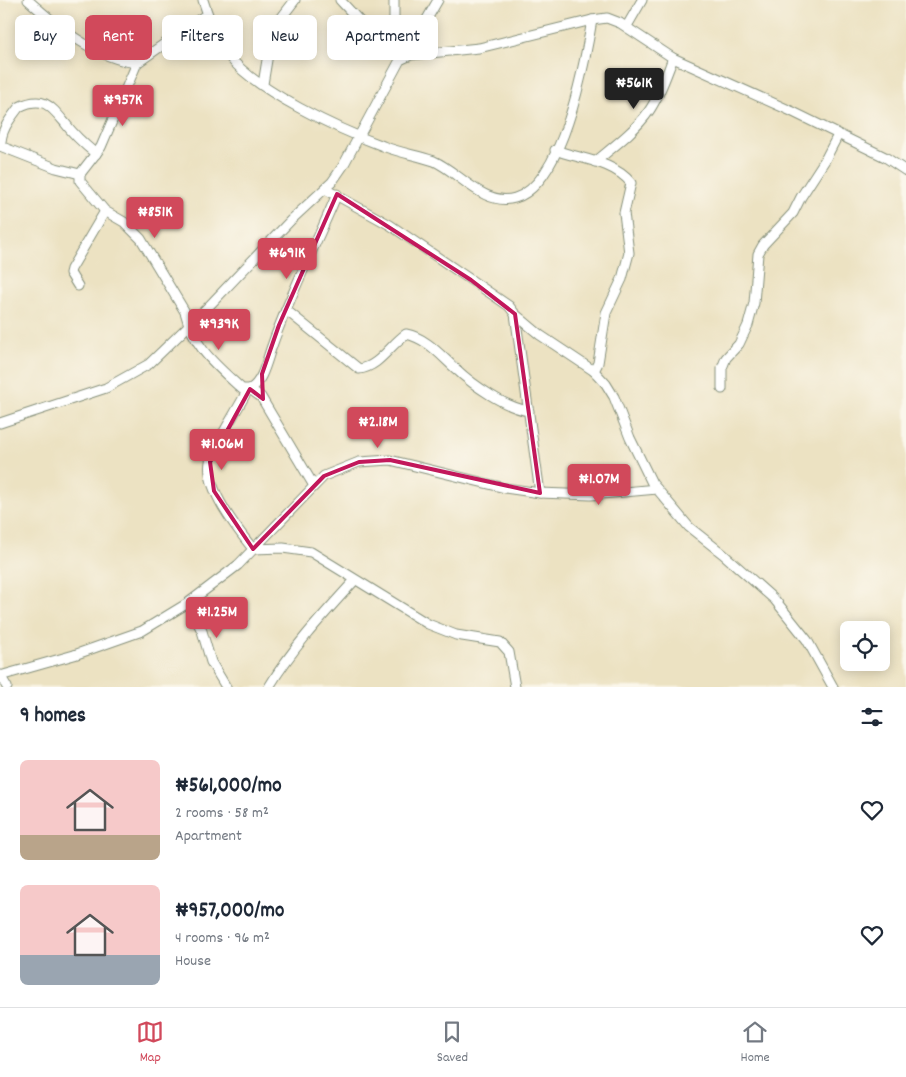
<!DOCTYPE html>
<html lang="en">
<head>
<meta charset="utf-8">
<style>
  :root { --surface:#fff; --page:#f6f6f7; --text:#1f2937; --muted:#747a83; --line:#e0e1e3; --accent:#d1495b }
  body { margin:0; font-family:Dekko,sans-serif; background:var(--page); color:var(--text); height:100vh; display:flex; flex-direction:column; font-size:19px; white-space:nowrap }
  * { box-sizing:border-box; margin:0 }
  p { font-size:16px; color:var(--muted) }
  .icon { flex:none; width:28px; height:28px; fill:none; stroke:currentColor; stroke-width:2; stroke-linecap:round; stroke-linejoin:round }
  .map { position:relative; height:687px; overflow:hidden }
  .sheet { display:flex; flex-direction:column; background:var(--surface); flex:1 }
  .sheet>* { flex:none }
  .banner { position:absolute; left:15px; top:15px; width:500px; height:45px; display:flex; gap:10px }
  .tools { position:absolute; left:840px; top:621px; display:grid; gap:10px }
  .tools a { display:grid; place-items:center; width:50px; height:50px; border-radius:8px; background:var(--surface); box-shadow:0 2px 12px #0003; font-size:25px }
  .price { position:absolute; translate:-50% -42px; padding:0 11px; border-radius:5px; background:var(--accent); color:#fff; font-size:16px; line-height:32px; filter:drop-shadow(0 1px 2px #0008) }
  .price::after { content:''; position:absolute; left:50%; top:30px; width:15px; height:11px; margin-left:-8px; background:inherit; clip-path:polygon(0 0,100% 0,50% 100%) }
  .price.selected { background:#222; color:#fff }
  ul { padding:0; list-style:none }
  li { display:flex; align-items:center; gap:15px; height:125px; padding:0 20px }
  li span { display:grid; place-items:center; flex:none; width:140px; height:100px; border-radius:8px; color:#555 }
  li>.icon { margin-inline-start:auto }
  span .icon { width:60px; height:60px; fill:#fffc; stroke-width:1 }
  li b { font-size:21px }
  h2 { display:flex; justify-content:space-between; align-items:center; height:60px; padding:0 20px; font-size:21px }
  .chip { padding:0 18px; border-radius:8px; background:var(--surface); box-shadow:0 2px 12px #0003; font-size:18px; line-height:45px }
  .chip.selected { background:var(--accent); color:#fff }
  .menu { display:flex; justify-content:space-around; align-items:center; height:70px; border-top:1px solid var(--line); background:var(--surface); font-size:14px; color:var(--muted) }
  .menu a { display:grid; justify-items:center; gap:2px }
  .menu .selected { color:var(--accent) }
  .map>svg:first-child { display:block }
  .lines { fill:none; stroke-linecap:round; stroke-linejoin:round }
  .street-casing { stroke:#86907b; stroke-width:11 }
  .street { stroke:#fff; stroke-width:9 }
  .marked { fill:none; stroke:#c2185b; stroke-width:4; stroke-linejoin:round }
</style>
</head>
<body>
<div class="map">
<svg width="906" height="687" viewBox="0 0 906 687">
  <rect width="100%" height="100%" fill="#fbf7ec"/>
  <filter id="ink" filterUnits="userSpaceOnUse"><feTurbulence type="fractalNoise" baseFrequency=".02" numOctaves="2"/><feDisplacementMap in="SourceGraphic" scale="10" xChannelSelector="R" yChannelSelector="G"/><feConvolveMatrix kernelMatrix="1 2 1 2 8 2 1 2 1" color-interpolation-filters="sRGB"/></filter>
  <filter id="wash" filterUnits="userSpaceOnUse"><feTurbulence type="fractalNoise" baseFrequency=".0096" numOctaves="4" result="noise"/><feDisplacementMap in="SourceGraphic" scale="20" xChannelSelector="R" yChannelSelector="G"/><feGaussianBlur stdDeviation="1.12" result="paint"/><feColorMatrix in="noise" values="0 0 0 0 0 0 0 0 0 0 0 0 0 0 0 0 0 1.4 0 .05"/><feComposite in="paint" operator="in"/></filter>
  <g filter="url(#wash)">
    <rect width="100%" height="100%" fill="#ece2c2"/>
  </g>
  <g filter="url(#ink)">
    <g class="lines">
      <!-- street casing -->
      <g class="street-casing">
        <g id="street">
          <path d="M28,0c29,26 68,59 109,63l70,-49"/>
          <path d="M203,0c6,19 13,39 25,55 27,36 112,75 155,91 17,7 34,9 51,15 25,11 50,46 81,37 48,-14 70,-136 77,-178"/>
          <polyline points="340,0 377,40 401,51"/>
          <polyline points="394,0 394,21 401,55"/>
          <polyline points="627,26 642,0"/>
          <polyline points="405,57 438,0"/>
          <path d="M137,63l-36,84 -21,27v7l25,30 19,11 17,17 44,73c9,36 30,52 57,77h8l11,8 53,89"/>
          <polyline points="263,84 272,30 295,0"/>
          <polyline points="0,146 56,168 80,174"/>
          <path d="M1,146c-1,-15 9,-27 18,-39 24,-12 32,-1 46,16 8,11 20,22 31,31"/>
          <path d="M555,150c25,9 58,11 76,33l-7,30 5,40 -7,26 -16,34 -8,50 -4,8"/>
          <path d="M595,162c18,-15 40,-31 54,-51 11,-16 17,-35 24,-53"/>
          <polyline points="325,189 390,225 471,280 509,306 515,314 540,335 594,371 606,384 614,397 630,438 652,483 689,527 723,554 775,600 807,640 833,687"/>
          <polyline points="78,286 70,273 71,269 105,211"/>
          <path d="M286,310l73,59c20,-2 31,-24 47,-35 21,4 35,22 50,35 17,16 50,39 73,42"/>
          <polyline points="515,314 540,493"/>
          <path d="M250,389c13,-7 17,-30 22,-43 18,-52 44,-101 65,-152"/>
          <polyline points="722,389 722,368 726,358 739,344 748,325 754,303 758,254 763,245 793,213 801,197 825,160 838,135"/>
          <path d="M247,391c-8,17 -34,55 -37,71 -5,27 28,68 43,87"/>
          <polyline points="0,423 106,388 149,364 208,307 291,220 332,182 343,166 400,60 411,55 479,48 592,20 607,18 620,23 673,58 791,111 885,157 906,171"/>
          <polyline points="253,549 283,548 311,552 428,624 456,635 500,642 509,652 515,687"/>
          <polyline points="188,603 202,631 211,662 226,687"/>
          <polyline points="0,675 7,687"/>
          <polyline points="0,676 74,655 142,631 188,603 238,565 324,476 359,462 390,460 505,488 540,493 591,495 657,489"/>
          <path d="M269,687c24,-40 55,-73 86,-107"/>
        </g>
      </g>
      <!-- street -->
      <use href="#street" class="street"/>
    </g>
  </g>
  <!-- marked area -->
  <path class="marked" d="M337,194l134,86 44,34 25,179 -150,-33 -31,2 -35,14 -71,73 -39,-58 -4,-29 40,-73 13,10 -1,-25 17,-49z"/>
</svg>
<div class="tools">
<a><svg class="icon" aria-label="locate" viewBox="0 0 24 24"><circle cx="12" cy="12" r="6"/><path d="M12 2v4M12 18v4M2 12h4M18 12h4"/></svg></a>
</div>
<b class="price selected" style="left:634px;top:110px">₦561K</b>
<b class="price" style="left:123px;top:127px">₦957K</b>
<b class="price" style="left:155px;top:239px">₦851K</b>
<b class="price" style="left:287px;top:280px">₦691K</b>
<b class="price" style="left:219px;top:351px">₦939K</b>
<b class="price" style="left:378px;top:449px">₦2.18M</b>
<b class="price" style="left:222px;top:471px">₦1.06M</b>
<b class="price" style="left:599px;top:506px">₦1.07M</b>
<b class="price" style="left:217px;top:639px">₦1.25M</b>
<div class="banner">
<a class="chip">Buy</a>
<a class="chip selected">Rent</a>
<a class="chip">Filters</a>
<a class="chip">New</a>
<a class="chip">Apartment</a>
</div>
</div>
<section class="sheet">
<h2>9 homes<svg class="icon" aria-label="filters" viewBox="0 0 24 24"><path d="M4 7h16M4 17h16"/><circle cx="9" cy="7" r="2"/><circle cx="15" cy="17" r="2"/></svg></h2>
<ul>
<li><span style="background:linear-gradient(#f6c9c9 75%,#b9a48a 0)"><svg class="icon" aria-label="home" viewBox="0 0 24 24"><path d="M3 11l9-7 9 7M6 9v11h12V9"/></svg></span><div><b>₦561,000/mo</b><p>2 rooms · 58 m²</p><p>Apartment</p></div><svg class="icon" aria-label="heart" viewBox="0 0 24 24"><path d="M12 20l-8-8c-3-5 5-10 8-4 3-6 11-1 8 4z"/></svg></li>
<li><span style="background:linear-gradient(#f6c9c9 70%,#9aa5b1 0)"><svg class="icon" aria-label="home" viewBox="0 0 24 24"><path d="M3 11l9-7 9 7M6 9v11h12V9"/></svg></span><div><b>₦957,000/mo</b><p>4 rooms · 96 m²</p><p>House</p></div><svg class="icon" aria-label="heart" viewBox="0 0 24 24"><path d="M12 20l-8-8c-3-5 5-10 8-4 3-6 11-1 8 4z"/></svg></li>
</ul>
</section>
<nav class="menu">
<a class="selected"><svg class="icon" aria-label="map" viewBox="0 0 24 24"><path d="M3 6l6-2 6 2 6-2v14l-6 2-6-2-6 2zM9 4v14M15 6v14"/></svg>Map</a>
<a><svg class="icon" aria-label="saved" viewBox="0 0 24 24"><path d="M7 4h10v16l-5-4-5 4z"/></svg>Saved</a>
<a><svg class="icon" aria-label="home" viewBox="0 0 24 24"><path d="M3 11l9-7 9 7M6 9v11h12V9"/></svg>Home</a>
</nav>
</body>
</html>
